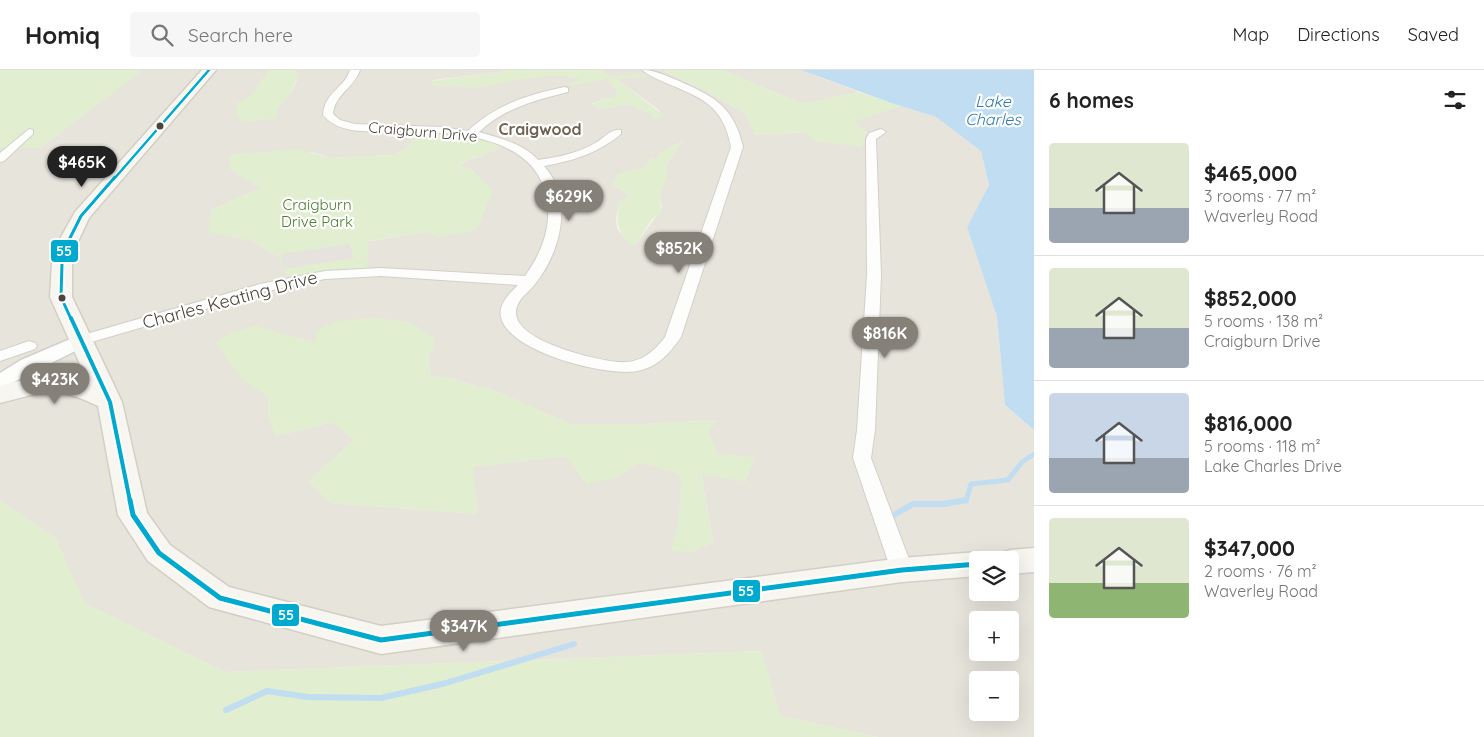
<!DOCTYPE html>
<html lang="en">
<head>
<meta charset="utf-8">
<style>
  :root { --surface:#fff; --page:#f6f6f6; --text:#222; --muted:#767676; --line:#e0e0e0; --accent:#868178 }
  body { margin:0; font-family:Quicksand,sans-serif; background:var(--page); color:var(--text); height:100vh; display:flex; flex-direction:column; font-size:19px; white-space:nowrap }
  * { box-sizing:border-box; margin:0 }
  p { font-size:16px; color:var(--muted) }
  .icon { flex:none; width:28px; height:28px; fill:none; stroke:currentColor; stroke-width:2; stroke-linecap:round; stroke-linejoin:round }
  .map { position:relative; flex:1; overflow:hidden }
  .details { display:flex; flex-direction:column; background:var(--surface); width:450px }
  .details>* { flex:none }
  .buttons { position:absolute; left:969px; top:481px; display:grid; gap:10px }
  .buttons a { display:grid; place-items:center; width:50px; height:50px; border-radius:5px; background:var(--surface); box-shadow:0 5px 20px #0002; font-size:25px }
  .price { position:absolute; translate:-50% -42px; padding:0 11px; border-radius:18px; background:var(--accent); color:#fff; font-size:16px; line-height:32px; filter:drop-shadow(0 1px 2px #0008) }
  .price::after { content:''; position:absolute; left:50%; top:30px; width:15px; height:11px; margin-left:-8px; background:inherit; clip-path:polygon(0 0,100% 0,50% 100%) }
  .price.on { background:#222; color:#fff }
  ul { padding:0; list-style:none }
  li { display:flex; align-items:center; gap:15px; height:125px; padding:0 15px }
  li+li { border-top:1px solid var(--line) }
  li span { display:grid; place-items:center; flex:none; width:140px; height:100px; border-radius:5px; color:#555 }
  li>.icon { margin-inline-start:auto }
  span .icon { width:60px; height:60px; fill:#fffc; stroke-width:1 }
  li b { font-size:21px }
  h2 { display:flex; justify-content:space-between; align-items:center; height:60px; padding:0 15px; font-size:21px }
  header { display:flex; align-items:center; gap:30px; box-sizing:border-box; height:70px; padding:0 25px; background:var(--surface); border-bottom:1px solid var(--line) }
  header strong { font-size:24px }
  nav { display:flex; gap:28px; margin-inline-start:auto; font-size:18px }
  .search { width:350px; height:45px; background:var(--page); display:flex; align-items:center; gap:12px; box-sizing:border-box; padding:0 18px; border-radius:5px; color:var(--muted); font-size:19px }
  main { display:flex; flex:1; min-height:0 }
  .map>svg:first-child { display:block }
  .residential { fill:#e7e4dc; fill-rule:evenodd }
  .green { fill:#e1eecf }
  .parking { fill:#e6e3df }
  .water { fill:#c0ddf1 }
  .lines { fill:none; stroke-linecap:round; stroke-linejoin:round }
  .stream-far1 { stroke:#c0ddf1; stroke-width:5 }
  .stream { stroke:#c0ddf1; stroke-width:6 }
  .minor-casing { stroke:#d2d0cb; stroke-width:2 }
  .tertiary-casing { stroke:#d2d0cb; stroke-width:3 }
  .secondary-casing { stroke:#d3cfc5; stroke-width:3 }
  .minor { fill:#fdfdfc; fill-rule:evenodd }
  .tertiary { fill:#fdfdfc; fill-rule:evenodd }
  .secondary { fill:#f7f6f1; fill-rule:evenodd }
  .bus-1-far3-casing { stroke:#fff; stroke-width:5 }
  .bus-1-far2-casing { stroke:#fff; stroke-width:6 }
  .bus-1-far1-casing { stroke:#fff; stroke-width:8 }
  .bus-1-casing { stroke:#fff; stroke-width:9 }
  .bus-1-far3 { stroke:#00a9ce; stroke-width:2.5 }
  .bus-1-far2 { stroke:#00a9ce; stroke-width:3 }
  .bus-1-far1 { stroke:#00a9ce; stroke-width:4 }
  .bus-1 { stroke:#00a9ce; stroke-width:5 }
  .bus-dot { fill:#4b4439; stroke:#fff; stroke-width:2 }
  .labels { text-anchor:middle; stroke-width:4.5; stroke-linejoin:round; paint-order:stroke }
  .far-street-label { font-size:15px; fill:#4b4439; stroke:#fff }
  .far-park-label { font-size:15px; fill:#4a7f2a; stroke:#fff }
  .far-water-label { font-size:16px; font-style:italic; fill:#2e7ab2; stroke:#fff }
  .far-neighbourhood-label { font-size:16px; font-weight:bold; fill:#6e6250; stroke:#fff }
  .street-label { font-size:18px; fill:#4b4439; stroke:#fff }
  .line-badge { stroke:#fff; stroke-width:2 }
  .badge-label { font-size:14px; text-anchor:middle; font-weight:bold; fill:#fff }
</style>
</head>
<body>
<header>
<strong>Homiq</strong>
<div class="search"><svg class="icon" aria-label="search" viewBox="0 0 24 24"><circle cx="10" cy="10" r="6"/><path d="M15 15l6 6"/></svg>Search here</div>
<nav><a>Map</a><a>Directions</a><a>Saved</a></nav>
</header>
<main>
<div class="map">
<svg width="1034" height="667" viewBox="0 0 1034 667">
  <rect width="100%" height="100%" fill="#f4f2ee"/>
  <!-- residential -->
  <g class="residential">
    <path d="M142,0h127l-17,25 -15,9 38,15 3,-12 14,-16 5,-11 -3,-10h209l-1,2 -69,8v5l48,2 34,-10 50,-5 18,8 24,-2 12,17 -28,9 9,5 27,-5 27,11 -2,5 8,-9 -45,-33 -9,-2 -3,-6h59l46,22 38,22 9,21 52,-3 54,15 5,-15 -12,-10 5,-4 41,-12 36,11 45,34 8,34 -22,42 30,90 8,88 29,25v307h-156l-98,-21 -19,-65 -536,21 -141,-69 -28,-64 -56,-39v-352h40zM438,65h21l34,8 7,5 -42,17 16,6 -34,66 -16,-5 -145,25 -27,-16 -41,-31 50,-22 -31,-19 82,-17 19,6 61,-3 13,-5 9,-10zM682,72l-12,17 -5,12 -5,27 2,10 -28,39 -17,-18 -1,-10 3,-17 9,-5 -4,-6 -10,-5 -1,-3 5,-9 23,-5 14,-8 6,-9zM373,248l38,5 24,16 -7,21 3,16 22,3 25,8h8l84,37h75l72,-4 -9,12 9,22 38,4 -54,15 12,70 -41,8 7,-31 3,-44 -8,-4 -35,-10 -21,15 -53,-21 -93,11 6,47 -147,-11 -22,-22 45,-41 -21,-18 -57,14 -8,-21 1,-18 -15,-71 63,18zM978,490h32v32h-32zM978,550h32v32h-32zM978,610h32v32h-32z"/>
    <polygon points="722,0 801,0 859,22 802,34"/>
  </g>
  <!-- green -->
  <g class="green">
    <polygon points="0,0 142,0 40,78 0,78"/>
    <polygon points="269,0 294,0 299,4 289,26 278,37 275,49 244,52 237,46 237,34 252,25"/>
    <path d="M503,0h100l6,7 38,-4 5,3 -36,3 50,38 -14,3 2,-5 -27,-11 -27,5 -10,-4 28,-10 -10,-16 -37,7 -7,-2 18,-4c-25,-10 -72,1 -100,7 -10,2 -38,-2 -50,-2l-1,-4 71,-9z"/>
    <polygon points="662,0 722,0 802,34 859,22 900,36 854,52 866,61 861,77 814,71 807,62 755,65 746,44 708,22"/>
    <path d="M438,65c21,0 44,2 63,13l-42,16 14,7 20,19 -16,40 -38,7 -15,-5 -55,9 -2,27 -81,8 -7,-19 -27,-16 -44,-9 3,-22 50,-22 -31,-19 -1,-14 68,-6 34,9 61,-3 13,-5 9,-10z"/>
    <path d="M683,72l-13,17 -5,11 3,3 -8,25 1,15 -9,6 -18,28c-18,-19 -18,-20 -15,-45l9,-5 -4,-6 -10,-5 -1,-3 5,-9c11,-3 27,-2 31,-15l4,-2 3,3 4,-8z"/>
    <polygon points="373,248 411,253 436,269 428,290 431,306 453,309 478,317 486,317 570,354 645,354 718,350 708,362 717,384 755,387 746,412 701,404 713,473 693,482 671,481 679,450 681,406 674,402 639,392 618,407 587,414 565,386 473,397 478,444 331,433 309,411 354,370 333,352 276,366 268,345 269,327 244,311 215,273 230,263 254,256 316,273 316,262 335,251"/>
    <polygon points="0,430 56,469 85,533 225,602 762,581 780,646 878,667 0,667"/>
  </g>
  <!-- parking -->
  <polygon class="parking" points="349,174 354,188 284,199 281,184"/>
  <!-- water -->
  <polygon class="water" points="801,0 1034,0 1034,360 1005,335 997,247 967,157 989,115 981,81 936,47 894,34"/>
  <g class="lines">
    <!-- stream-far1 -->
    <polyline class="stream-far1" points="966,431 971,414 1008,410 1022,392 1034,384"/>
    <!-- stream -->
    <g class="stream">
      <polyline points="894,445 913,434 944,434 966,430"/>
      <polyline points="226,640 267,621 308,627 381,628 446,613 574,574"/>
    </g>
    <!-- minor casing -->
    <g class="minor-casing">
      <g id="minor">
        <path d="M350,0h10c-6,18 -25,24 -27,44l7,6 15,4 87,3 26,4c27,-26 61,-37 97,-44l3,1v4c-32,8 -64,16 -89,40 20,6 44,11 59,28 21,-3 41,-7 59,-18 7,-4 14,-14 24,-12v4c-23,19 -48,27 -77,32 30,33 17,86 -9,118 -6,8 -18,15 -19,27 -3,30 79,49 102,51 21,2 35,-9 47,-25l66,-190c-8,-42 -29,-49 -65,-64 -8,-4 -17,-7 -24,-13 14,0 24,6 37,11 36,16 55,26 64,66l-62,190c-12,17 -23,30 -44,34 -31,6 -129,-19 -136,-54 -3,-13 9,-24 17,-32l-137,-9 -56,3 -58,12 -179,52h-12l-2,-3 2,-3 184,-53 65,-13 56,-3 144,8c18,-25 29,-54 20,-85 -17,-59 -100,-59 -151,-60 -23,0 -55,4 -71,-16 2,-24 21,-26 27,-45z"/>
        <polygon points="29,59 33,60 33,64 4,91 0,92 0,83"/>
        <polygon points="881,59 886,62 876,69 881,205 875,360 871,388 913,500 910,506 902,508 894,506 891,500 853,388 857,360 867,205 866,69 869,63"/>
        <polygon points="29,271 35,273 37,276 35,279 0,291 0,281"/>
      </g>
    </g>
    <!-- tertiary casing -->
    <g class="tertiary-casing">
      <polygon id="tertiary" points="82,264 89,266 92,270 89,274 0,319 0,303 21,290"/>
    </g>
    <!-- secondary casing -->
    <g class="secondary-casing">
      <g id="secondary">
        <path d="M202,0h14l-127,148 -14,30 -3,15v34l50,105 25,111 23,32 59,42 152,39 521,-68 76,-6 11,4 2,4h-13v16l-76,6 -521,72 -172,-47 -61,-46 -30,-46 -20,-109c-42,-21 -55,-14 -98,-3v-17c31,-10 58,-10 89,-2l-39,-87 2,-34 3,-15 20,-36z"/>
        <polygon points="1034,478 1034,502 1010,504 1010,490 996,490 999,484 1010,480"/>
      </g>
    </g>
    <!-- minor -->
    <use href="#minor" class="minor"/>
    <!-- tertiary -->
    <use href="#tertiary" class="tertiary"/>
    <!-- secondary -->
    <use href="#secondary" class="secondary"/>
    <!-- bus-1-far3 casing -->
    <g class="bus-1-far3-casing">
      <polyline id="bus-1-far3" points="114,109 209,0"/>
    </g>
    <!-- bus-1-far2 casing -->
    <g class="bus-1-far2-casing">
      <polyline id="bus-1-far2" points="71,249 61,227 62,193 65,178 81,146 115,107"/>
    </g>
    <!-- bus-1-far1 casing -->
    <g class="bus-1-far1-casing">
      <polyline id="bus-1-far1" points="71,248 110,332 130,431"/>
    </g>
    <!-- bus-1 casing -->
    <g class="bus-1-casing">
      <polyline id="bus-1" points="130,430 133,445 159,483 220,528 381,570 902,500 978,494"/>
    </g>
    <!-- bus-1-far3 -->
    <use href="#bus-1-far3" class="bus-1-far3"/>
    <!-- bus-1-far2 -->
    <use href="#bus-1-far2" class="bus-1-far2"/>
    <!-- bus-1-far1 -->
    <use href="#bus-1-far1" class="bus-1-far1"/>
    <!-- bus-1 -->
    <use href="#bus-1" class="bus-1"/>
  </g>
  <!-- markers -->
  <g class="bus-dot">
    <circle cx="160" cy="56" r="4.5"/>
    <circle cx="62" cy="228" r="4.5"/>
  </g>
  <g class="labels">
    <!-- far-street labels -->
    <g class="far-street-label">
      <text transform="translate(423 62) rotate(5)" y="5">Craigburn Drive</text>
    </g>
    <!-- far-park labels -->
    <g class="far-park-label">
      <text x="317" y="140">Craigburn<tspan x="317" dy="17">Drive Park</tspan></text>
    </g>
    <!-- far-water labels -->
    <g class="far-water-label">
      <text x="993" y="37">Lake<tspan x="993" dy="18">Charles</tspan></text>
    </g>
    <!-- far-neighbourhood labels -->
    <g class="far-neighbourhood-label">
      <text x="540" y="65">Craigwood</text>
    </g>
    <!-- street labels -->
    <g class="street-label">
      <text transform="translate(230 230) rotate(-15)" y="6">Charles Keating Drive</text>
    </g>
  </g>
  <g class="line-badge">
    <rect x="50" y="169" width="29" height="24" rx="5" fill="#00a9ce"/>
    <rect x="732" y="509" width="29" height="24" rx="5" fill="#00a9ce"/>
    <rect x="271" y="533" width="29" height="24" rx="5" fill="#00a9ce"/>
  </g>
  <g class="badge-label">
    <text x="64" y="186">55</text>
    <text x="746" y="526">55</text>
    <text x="286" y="550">55</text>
  </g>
</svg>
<div class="buttons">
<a><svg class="icon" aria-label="layers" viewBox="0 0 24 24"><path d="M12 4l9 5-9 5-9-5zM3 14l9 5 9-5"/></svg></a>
<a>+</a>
<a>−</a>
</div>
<b class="price on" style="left:82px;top:118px">$465K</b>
<b class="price" style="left:569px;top:152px">$629K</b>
<b class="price" style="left:679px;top:204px">$852K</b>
<b class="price" style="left:885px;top:289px">$816K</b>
<b class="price" style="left:55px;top:335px">$423K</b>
<b class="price" style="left:464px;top:582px">$347K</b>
</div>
<section class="details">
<h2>6 homes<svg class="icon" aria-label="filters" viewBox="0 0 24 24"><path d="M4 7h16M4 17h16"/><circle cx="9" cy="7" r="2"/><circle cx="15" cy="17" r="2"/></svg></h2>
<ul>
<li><span style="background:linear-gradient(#dfe7d0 65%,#9aa5b1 0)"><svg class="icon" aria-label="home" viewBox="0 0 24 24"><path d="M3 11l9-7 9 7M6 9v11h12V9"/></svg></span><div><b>$465,000</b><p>3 rooms · 77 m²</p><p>Waverley Road</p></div></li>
<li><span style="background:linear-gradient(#dfe7d0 60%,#9aa5b1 0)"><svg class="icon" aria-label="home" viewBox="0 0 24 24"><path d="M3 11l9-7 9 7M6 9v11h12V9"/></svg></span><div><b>$852,000</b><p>5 rooms · 138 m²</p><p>Craigburn Drive</p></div></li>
<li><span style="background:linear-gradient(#c9d6e8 65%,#9aa5b1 0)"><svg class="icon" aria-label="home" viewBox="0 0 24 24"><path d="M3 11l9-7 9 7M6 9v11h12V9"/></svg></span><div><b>$816,000</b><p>5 rooms · 118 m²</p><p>Lake Charles Drive</p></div></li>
<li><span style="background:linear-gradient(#dfe7d0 65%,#8fb573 0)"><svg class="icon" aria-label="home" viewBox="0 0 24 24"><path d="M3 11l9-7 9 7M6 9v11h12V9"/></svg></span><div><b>$347,000</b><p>2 rooms · 76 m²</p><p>Waverley Road</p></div></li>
</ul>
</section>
</main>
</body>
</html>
